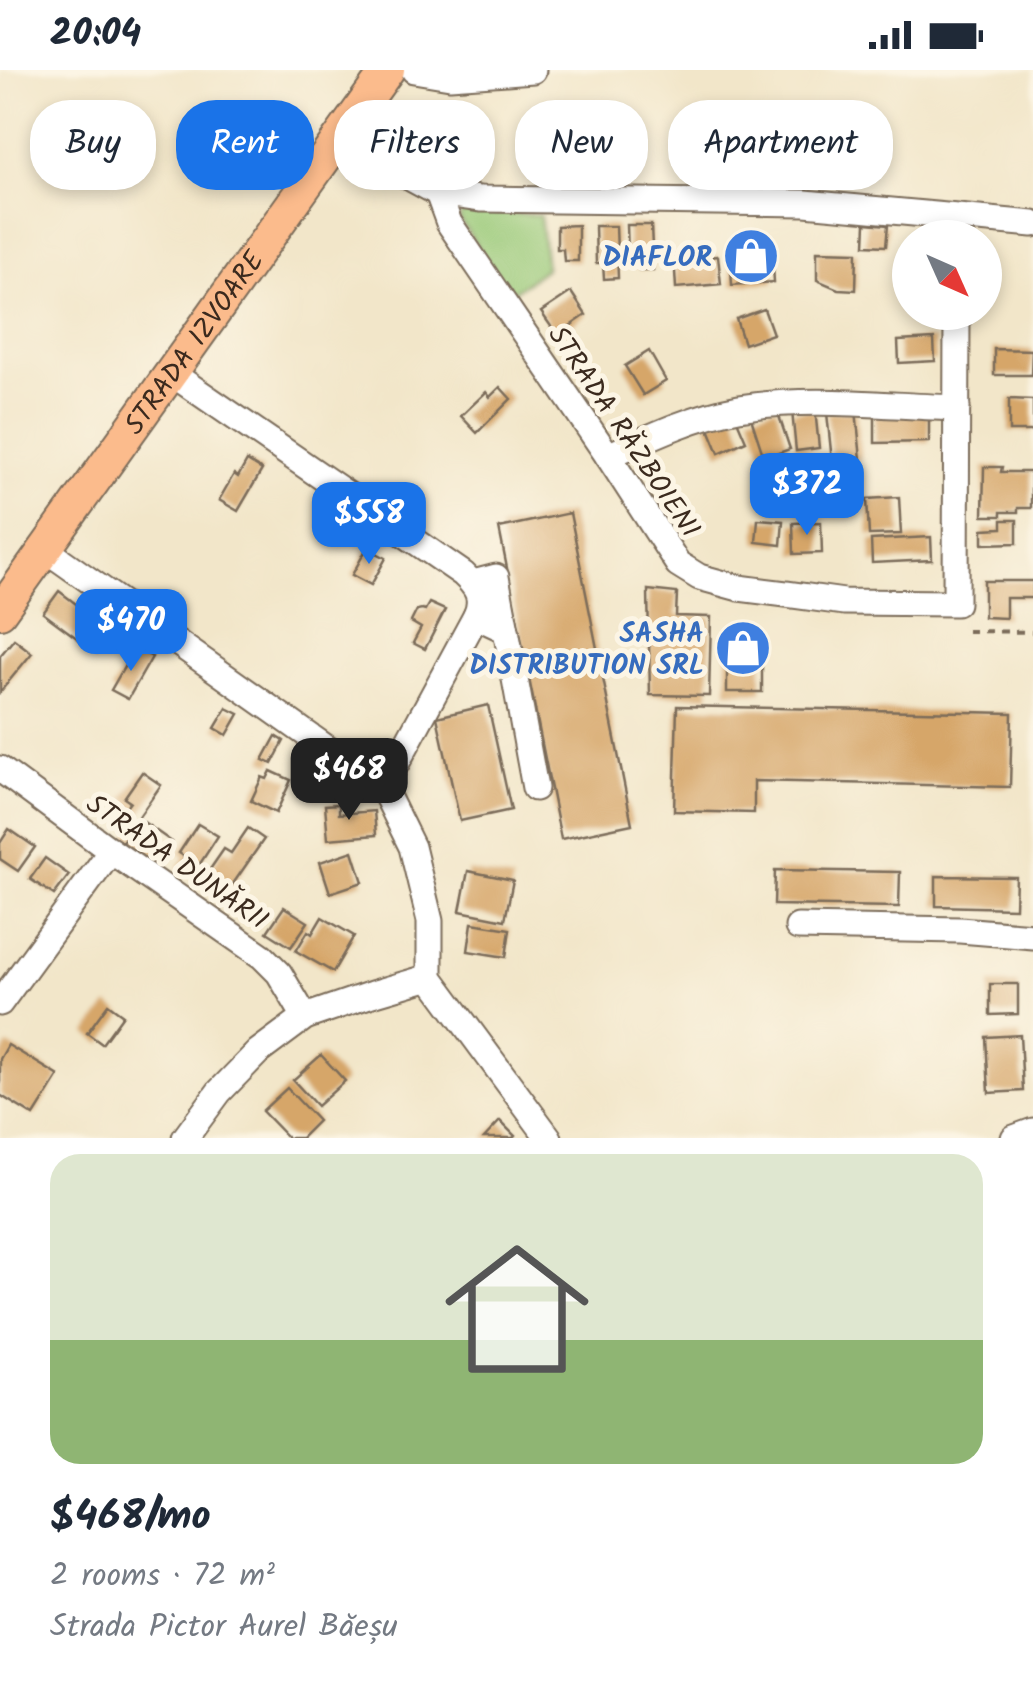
<!DOCTYPE html>
<html lang="en">
<head>
<meta charset="utf-8">
<style>
  :root { --surface:#fff; --page:#f2f2f3; --text:#1f2937; --muted:#747a83; --accent:#1a73e8 }
  body { margin:0; font-family:Kalam,sans-serif; background:var(--page); color:var(--text); height:100vh; display:flex; flex-direction:column; font-size:38px; white-space:nowrap }
  * { box-sizing:border-box; margin:0 }
  p { font-size:32px; color:var(--muted) }
  .icon { flex:none; width:55px; height:55px; fill:none; stroke:currentColor; stroke-width:2; stroke-linecap:round; stroke-linejoin:round }
  .map { position:relative; height:1068px; overflow:hidden }
  .drawer { display:flex; flex-direction:column; background:var(--surface); flex:1 }
  .drawer>* { flex:none }
  .top-card { position:absolute; left:30px; top:30px; width:975px; height:90px; display:flex; gap:20px }
  .needle { width:65px; rotate:135deg }
  .controls { position:absolute; left:892px; top:150px; display:grid; gap:20px }
  .controls a { display:grid; place-items:center; width:110px; height:110px; border-radius:50%; background:var(--surface); box-shadow:0 5px 15px #0003; font-size:50px }
  .price { position:absolute; translate:-50% -85px; padding:0 22px; border-radius:20px; background:var(--accent); color:#fff; font-size:32px; line-height:65px; filter:drop-shadow(0 2px 5px #0008) }
  .price::after { content:''; position:absolute; left:50%; top:60px; width:30px; height:22px; margin-left:-15px; background:inherit; clip-path:polygon(0 0,100% 0,50% 100%) }
  .price.selected { background:#222; color:#fff }
  ul { padding:0; list-style:none }
  li { display:grid; align-content:center; gap:20px; height:530px; padding:0 50px }
  li span { display:grid; place-items:center; height:310px; border-radius:30px; color:#555 }
  li>.icon { margin-inline-start:auto }
  span .icon { width:180px; height:180px; fill:#fffc; stroke-width:1 }
  li b { font-size:42px }
  .tag { padding:0 35px; border-radius:40px; background:var(--surface); box-shadow:0 5px 15px #0003; font-size:35px; line-height:90px }
  .tag.selected { background:var(--accent); color:#fff }
  .status { display:flex; justify-content:space-between; align-items:center; height:70px; padding:0 50px; background:var(--surface); direction:ltr }
  .status svg { height:28px; fill:currentColor }
  .map>svg:first-child { display:block }
  .green { fill:#99c978; stroke:#6a7a4b; stroke-width:2.5 }
  .building { fill:#d6a669 }
  .lines { fill:none; stroke-linecap:round; stroke-linejoin:round }
  .minor-casing { stroke:#7b6c5a; stroke-width:29 }
  .major-casing { stroke:#7b6c5a; stroke-width:36 }
  .path { stroke:#7b6c5a; stroke-width:4; stroke-dasharray:8 8; stroke-linecap:butt }
  .minor { stroke:#fff; stroke-width:25 }
  .major { stroke:#fbbb8c; stroke-width:32 }
  .labels { text-anchor:middle; stroke-width:10; stroke-linejoin:round; paint-order:stroke }
  .shop-label { font-size:28px; font-weight:bold; fill:#366cbe; stroke:#fcf5e5; text-anchor:end }
  .street-label { font-size:28px; fill:#3b2a1e; stroke:#fcf5e5 }
</style>
</head>
<body>
<div class="status"><b>20:04</b><svg viewBox="0 0 49 12"><path d="M0 12V9h3v3zM5 12V6h3v6zM10 12V3h3v9zM15 12V0h3v12zM26 1h20v11H26zM47 4h2v5h-2z"/></svg></div>
<div class="map">
<svg width="1033" height="1068" viewBox="0 0 1033 1068">
  <rect width="100%" height="100%" fill="#fcf5e5"/>
  <filter id="ink" filterUnits="userSpaceOnUse"><feTurbulence type="fractalNoise" baseFrequency=".01" numOctaves="2"/><feDisplacementMap in="SourceGraphic" scale="20" xChannelSelector="R" yChannelSelector="G"/><feConvolveMatrix kernelMatrix="1 2 1 2 8 2 1 2 1" color-interpolation-filters="sRGB"/></filter>
  <filter id="wash" filterUnits="userSpaceOnUse"><feTurbulence type="fractalNoise" baseFrequency=".0048" numOctaves="4" result="noise"/><feDisplacementMap in="SourceGraphic" scale="40" xChannelSelector="R" yChannelSelector="G"/><feGaussianBlur stdDeviation="2.25" result="paint"/><feColorMatrix in="noise" values="0 0 0 0 0 0 0 0 0 0 0 0 0 0 0 0 0 1.4 0 .05"/><feComposite in="paint" operator="in"/></filter>
  <g filter="url(#wash)">
    <rect width="100%" height="100%" fill="#f2e6c9"/>
    <!-- green -->
    <polygon class="green" points="462,142 540,145 546,198 509,225 459,149"/>
    <g id="blocks">
      <!-- building -->
      <g class="building">
        <polygon points="866,153 888,155 886,176 865,175"/>
        <polygon points="578,155 578,191 564,191 563,179 557,179 557,156"/>
        <polygon points="627,155 651,155 653,200 639,200 638,184 628,184"/>
        <polygon points="595,156 616,156 618,208 604,209 603,193 596,193"/>
        <polygon points="772,179 774,212 732,215 730,181"/>
        <polygon points="817,181 857,182 856,220 838,219 817,210"/>
        <polygon points="700,183 700,188 718,186 721,214 676,218 674,185"/>
        <polygon points="571,222 586,245 557,265 541,242"/>
        <polygon points="764,239 773,264 744,274 736,249"/>
        <polygon points="934,269 935,291 899,293 898,271"/>
        <polygon points="994,279 1032,280 1031,305 994,305"/>
        <polygon points="649,281 666,311 643,325 625,296"/>
        <polygon points="500,317 511,329 477,363 461,346 486,322 490,327"/>
        <polygon points="1009,329 1033,330 1033,361 1009,361"/>
        <polygon points="776,337 790,379 764,388 750,345"/>
        <polygon points="815,339 819,378 796,381 792,341"/>
        <polygon points="856,340 861,389 832,391 827,343"/>
        <polygon points="734,343 746,371 719,383 707,354"/>
        <polygon points="929,344 929,372 875,373 875,345"/>
        <polygon points="247,391 262,400 238,441 219,430 234,404 238,407"/>
        <polygon points="984,397 1002,397 1001,402 1031,402 1031,438 1018,438 1018,442 1001,442 1001,446 983,446"/>
        <polygon points="899,427 901,464 869,465 867,429"/>
        <polygon points="570,443 632,754 561,769 499,458"/>
        <polygon points="758,449 783,451 781,475 756,472"/>
        <polygon points="1002,450 1017,450 1017,473 983,474 983,459 1002,458"/>
        <polygon points="821,452 822,483 794,484 793,453"/>
        <polygon points="931,467 932,490 872,493 871,470"/>
        <polygon points="367,478 386,488 371,515 352,505"/>
        <polygon points="984,511 1033,511 1033,528 1006,528 1006,548 984,547"/>
        <polygon points="648,520 677,523 676,546 711,547 709,626 650,625"/>
        <polygon points="59,521 88,543 84,549 109,566 97,583 43,543"/>
        <polygon points="429,533 445,540 425,579 413,573 421,558 411,552 417,540 422,539 425,540"/>
        <rect x="727" y="564" width="35" height="58"/>
        <polygon points="14,569 32,583 0,622 0,586"/>
        <polygon points="135,578 152,587 128,629 111,620"/>
        <polygon points="488,635 511,740 460,751 437,647"/>
        <polygon points="677,636 1012,643 1010,717 754,711 754,743 674,741"/>
        <polygon points="227,638 239,644 227,665 215,658"/>
        <polygon points="276,666 284,671 272,694 263,690"/>
        <polygon points="271,701 291,710 276,743 251,731 262,707 267,709"/>
        <polygon points="142,702 161,715 138,748 172,772 155,795 122,772 132,757 118,748 130,732 124,728"/>
        <polygon points="339,734 339,744 374,741 376,765 328,769 325,735"/>
        <polygon points="198,754 218,766 192,806 178,798 185,787 179,783"/>
        <polygon points="248,758 264,769 226,824 204,808 224,779 231,783"/>
        <polygon points="9,759 35,777 18,801 0,789 0,773"/>
        <polygon points="353,781 363,812 330,823 320,792"/>
        <polygon points="45,788 69,805 54,825 30,809"/>
        <polygon points="775,800 900,802 899,837 774,835"/>
        <polygon points="468,801 513,810 505,850 460,841"/>
        <polygon points="936,806 1016,807 1015,838 936,836"/>
        <polygon points="284,837 308,852 291,877 267,862"/>
        <polygon points="322,847 354,866 333,902 296,881 308,861 312,864"/>
        <polygon points="472,853 510,859 506,887 468,881"/>
        <polygon points="990,914 1018,914 1018,944 990,945"/>
        <polygon points="108,934 123,945 102,974 87,963"/>
        <polygon points="1020,965 1023,1021 989,1023 986,967"/>
        <polygon points="8,975 59,1006 34,1046 0,1025 0,989"/>
        <polygon points="321,985 345,1011 317,1036 293,1010"/>
        <polygon points="287,1018 318,1051 301,1068 288,1068 262,1041"/>
        <polygon points="500,1051 515,1066 513,1068 484,1068"/>
      </g>
    </g>
  </g>
  <g filter="url(#ink)">
    <use href="#blocks" fill-opacity="0" stroke="#7b6c5a" stroke-width="2.5"/>
    <g class="lines">
      <!-- minor casing -->
      <g class="minor-casing">
        <g id="minor">
          <polyline points="414,0 450,6 533,0"/>
          <polyline points="339,69 438,123 480,129 805,133 1033,154"/>
          <polyline points="438,123 449,153 608,386 678,494 699,507 739,518 786,524 844,532 956,533 957,242"/>
          <path d="M171,303l292,201c14,13 21,24 13,42l-93,172"/>
          <path d="M608,386c42,-19 86,-40 131,-48 70,-12 148,-2 218,0"/>
          <polyline points="45,479 383,718 412,777 430,851 430,907 549,1068"/>
          <polyline points="473,513 496,507 506,560"/>
          <polyline points="476,546 506,560 535,718"/>
          <polyline points="0,699 111,781 262,886 279,903 305,947"/>
          <polyline points="798,857 960,860 1033,866"/>
          <polyline points="0,933 111,781"/>
          <polyline points="185,1068 219,1022 258,982 305,947 372,924 430,907"/>
          <polyline points="1014,1068 1033,1061"/>
        </g>
      </g>
      <!-- major casing -->
      <g class="major-casing">
        <g id="major">
          <path id="s1" d="M0,542l388,-542"/>
        </g>
      </g>
      <!-- path -->
      <polyline class="path" points="967,561 1033,562"/>
      <!-- minor -->
      <use href="#minor" class="minor"/>
      <!-- major -->
      <use href="#major" class="major"/>
    </g>
  </g>
  <!-- icons -->
  <defs>
    <g id="shop-disc" transform="scale(2.875)"><circle r="9.5" fill="#3f7fe0" stroke="#fcf5e5"/><path d="M-5-2.5h2.3a2.7 3.5 0 0 1 5.4 0H5L5.5 6h-11ZM-1.5-2.5h3a1.5 2.3 0 0 0-3 0Z" fill="#fff"/></g>
  </defs>
  <g fill-rule="evenodd">
    <use href="#shop-disc" x="751" y="186"/>
    <use href="#shop-disc" x="743" y="578"/>
  </g>
  <g class="labels">
    <!-- shop labels -->
    <g class="shop-label">
      <text x="712" y="196">DIAFLOR</text>
      <text x="704" y="572">SASHA<tspan x="704" dy="32">DISTRIBUTION SRL</tspan></text>
    </g>
    <!-- street labels -->
    <g class="street-label">
      <text dy="10" stroke="none"><textPath href="#s1" startOffset="332">STRADA IZVOARE</textPath></text>
      <text transform="translate(625 361) rotate(56)" y="10">STRADA RĂZBOIENI</text>
      <text transform="translate(178 791) rotate(35)" y="10">STRADA DUNĂRII</text>
    </g>
  </g>
</svg>
<div class="controls">
<a><svg class="needle" viewBox="-14 -14 28 28"><path d="M0-13l5 13h-10z" fill="#e53935"/><path d="M0 13l5-13h-10z" fill="#747a83"/></svg></a>
</div>
<b class="price" style="left:807px;top:468px">$372</b>
<b class="price" style="left:369px;top:497px">$558</b>
<b class="price" style="left:131px;top:604px">$470</b>
<b class="price selected" style="left:349px;top:753px">$468</b>
<div class="top-card">
<a class="tag">Buy</a>
<a class="tag selected">Rent</a>
<a class="tag">Filters</a>
<a class="tag">New</a>
<a class="tag">Apartment</a>
</div>
</div>
<section class="drawer">
<ul>
<li><span style="background:linear-gradient(#dfe7d0 60%,#8fb573 0)"><svg class="icon" aria-label="home" viewBox="0 0 24 24"><path d="M3 11l9-7 9 7M6 9v11h12V9"/></svg></span><div><b>$468/mo</b><p>2 rooms · 72 m²</p><p>Strada Pictor Aurel Băeșu</p></div></li>
</ul>
</section>
</body>
</html>
